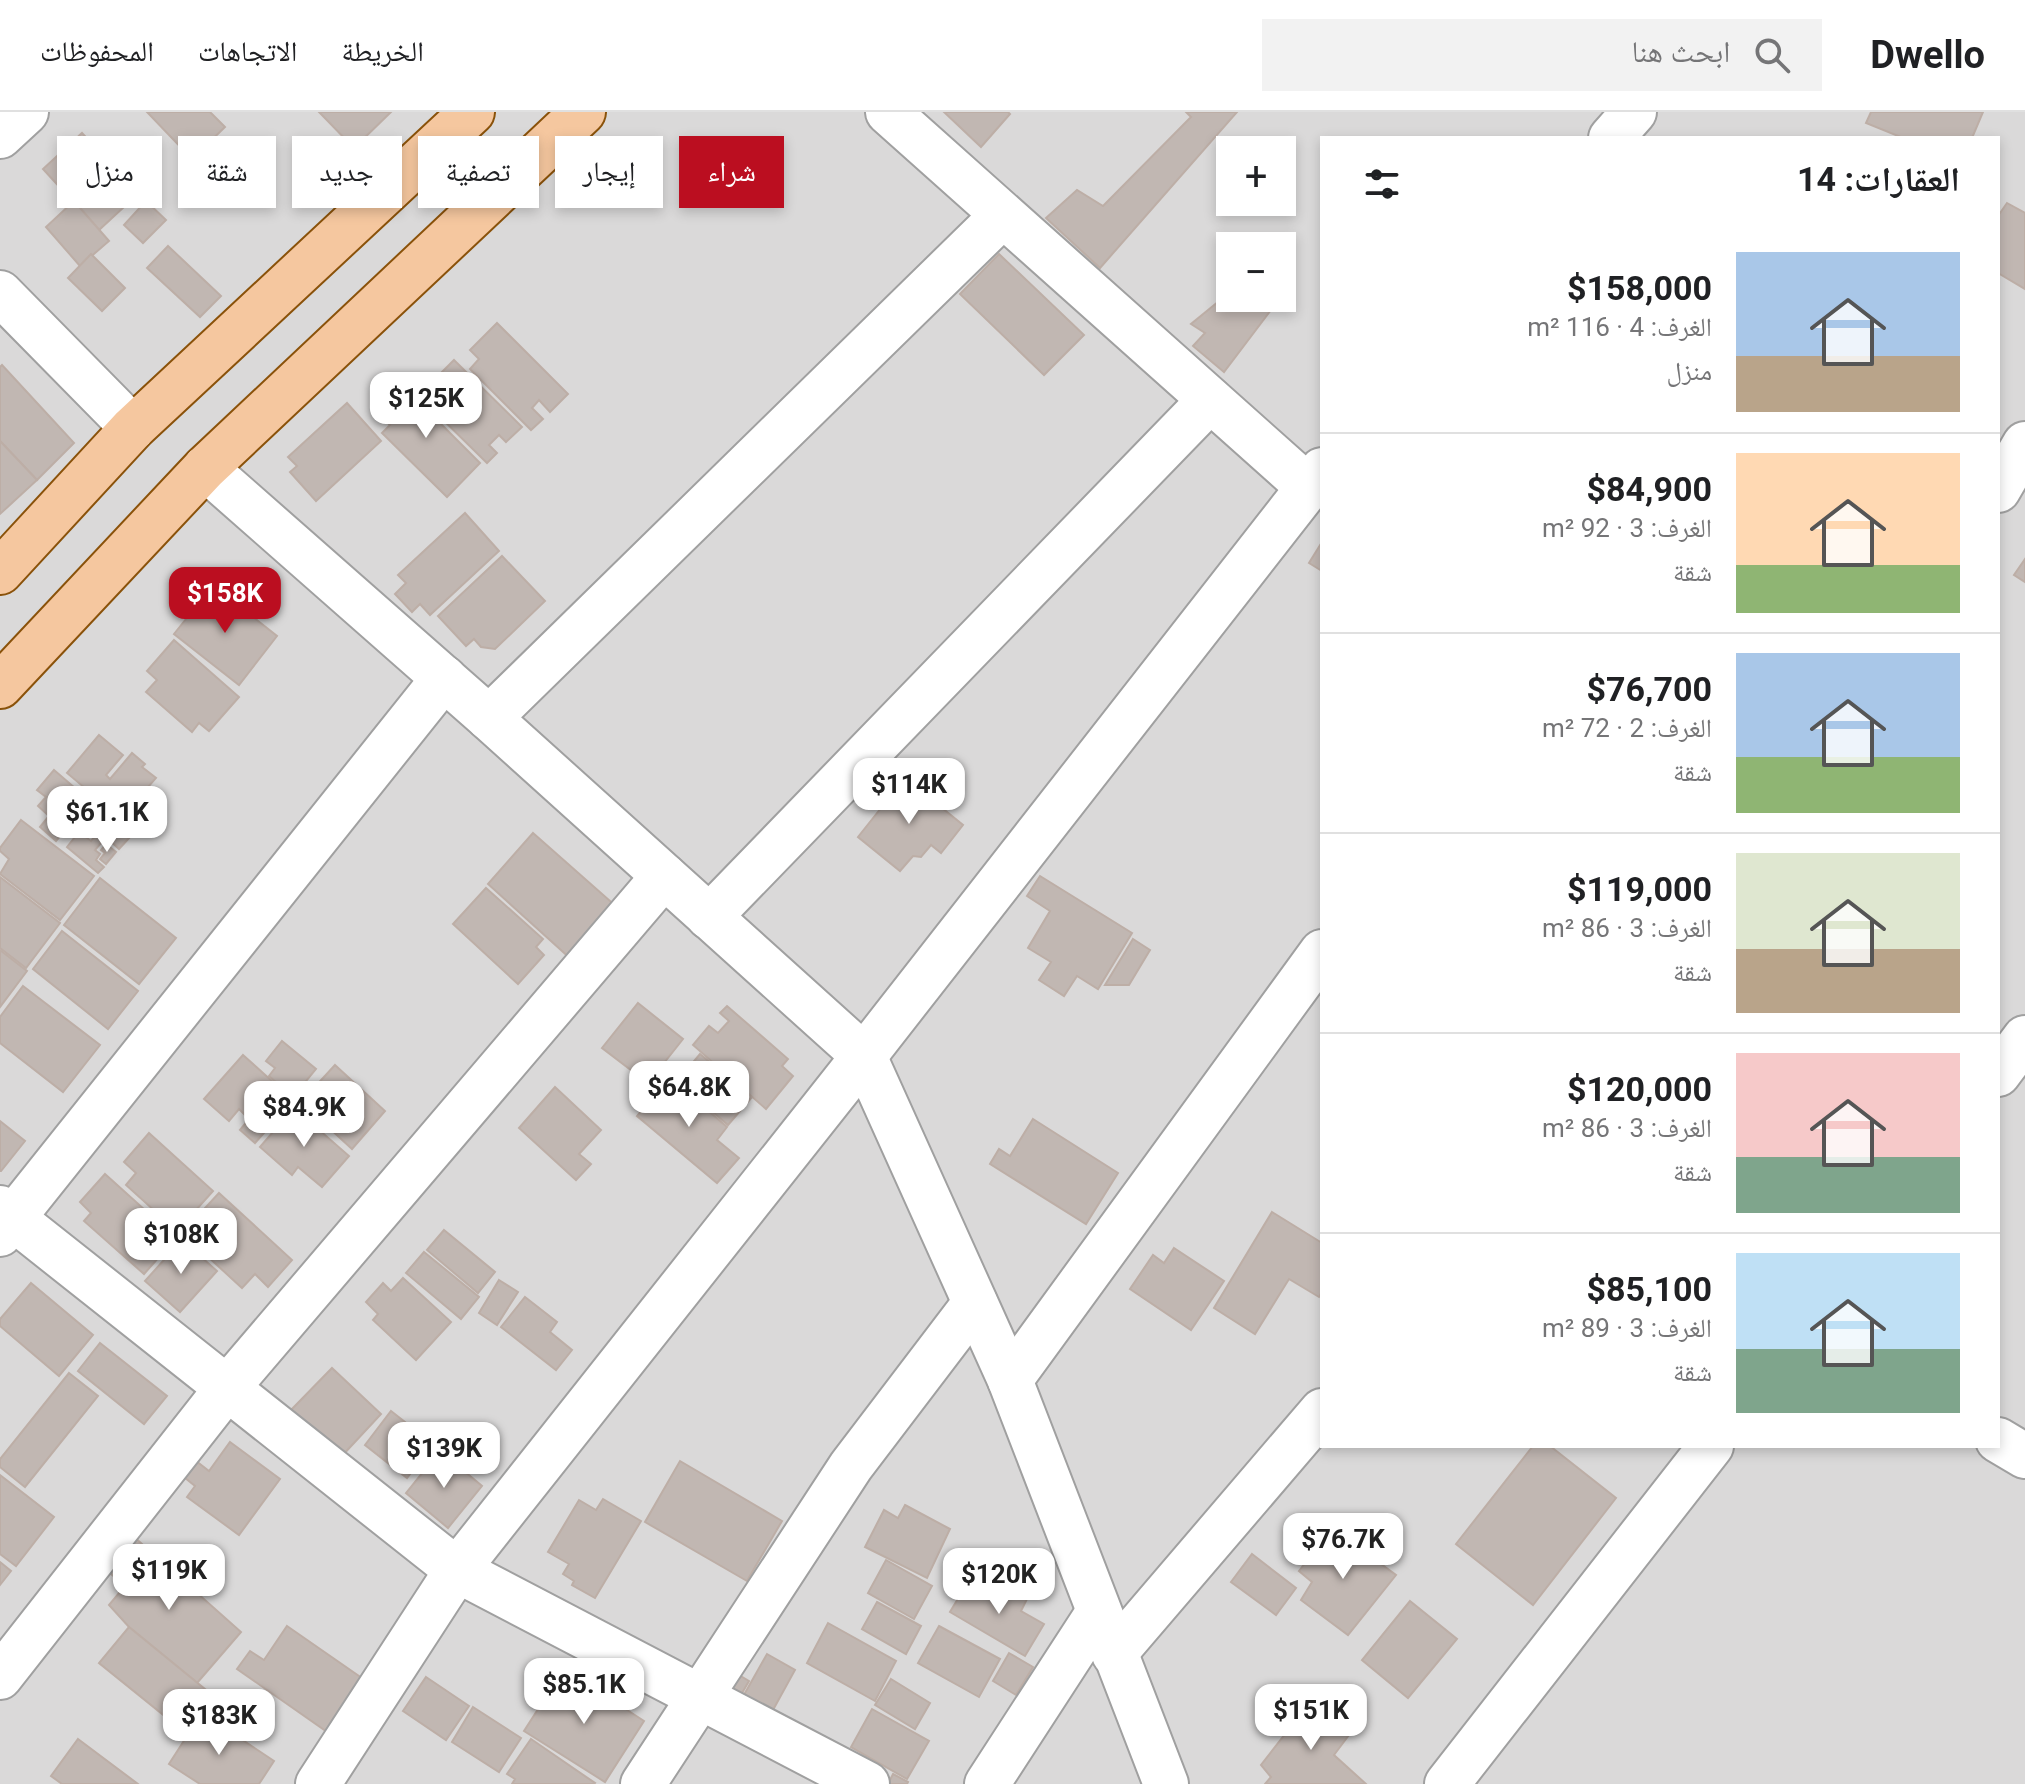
<!DOCTYPE html>
<html lang="ar">
<head>
<meta charset="utf-8">
<style>
  :root { --surface:#fff; --page:#f2f2f2; --text:#202124; --muted:#757577; --line:#e0e0e0; --accent:#bb0e20 }
  body { margin:0; font-family:Roboto,"Noto Naskh Arabic",sans-serif; background:var(--page); color:var(--text); direction:rtl; height:100vh; display:flex; flex-direction:column; font-size:30px; white-space:nowrap }
  * { box-sizing:border-box; margin:0 }
  p { font-size:26px; color:var(--muted) }
  .icon { flex:none; width:44px; height:44px; fill:none; stroke:currentColor; stroke-width:2; stroke-linecap:round; stroke-linejoin:round }
  .map { position:relative; flex:1; overflow:hidden; direction:ltr }
  .details { position:absolute; left:1320px; top:24px; width:680px; height:1312px; display:flex; flex-direction:column; background:var(--surface); border-radius:0px; box-shadow:0 4px 12px #0003; direction:rtl }
  .details>* { flex:none }
  .guide { position:absolute; left:24px; top:24px; width:760px; height:72px; direction:rtl; display:flex; gap:16px }
  .buttons { position:absolute; left:1216px; top:24px; display:grid; gap:16px }
  .buttons a { display:grid; place-items:center; width:80px; height:80px; border-radius:0px; background:var(--surface); box-shadow:0 4px 12px #0003; font-size:40px }
  .price { position:absolute; translate:-50% -68px; padding:0 18px; border-radius:16px; background:#fff; color:#222; font-size:26px; line-height:52px; filter:drop-shadow(0 2px 4px #0008) }
  .price::after { content:''; position:absolute; left:50%; top:48px; width:24px; height:18px; margin-left:-12px; background:inherit; clip-path:polygon(0 0,100% 0,50% 100%) }
  .price.active { background:var(--accent); color:#fff }
  ul { padding:0; list-style:none }
  li { display:flex; align-items:center; gap:24px; height:200px; padding:0 40px }
  li+li { border-top:2px solid var(--line) }
  li span { display:grid; place-items:center; flex:none; width:224px; height:160px; border-radius:0px; color:#555 }
  li>.icon { margin-inline-start:auto }
  span .icon { width:96px; height:96px; fill:#fffc; stroke-width:1 }
  li b { font-size:34px }
  h2 { display:flex; justify-content:space-between; align-items:center; height:96px; padding:0 40px; font-size:34px }
  .tag { padding:0 28px; border-radius:0px; background:var(--surface); box-shadow:0 4px 12px #0003; font-size:28px; line-height:72px }
  .tag.active { background:var(--accent); color:#fff }
  header { display:flex; align-items:center; gap:48px; box-sizing:border-box; height:112px; padding:0 40px; background:var(--surface); border-bottom:2px solid var(--line) }
  header strong { font-size:38px }
  nav { display:flex; gap:44px; margin-inline-start:auto; font-size:28px }
  .search { width:560px; height:72px; background:var(--page); display:flex; align-items:center; gap:20px; box-sizing:border-box; padding:0 28px; border-radius:0px; color:var(--muted); font-size:30px }
  .map>svg:first-child { display:block }
  .residential { fill:#dad9d9; fill-rule:evenodd }
  .building { fill:#c1b7b2; stroke:#bdaea6; stroke-width:2 }
  .lines { fill:none; stroke-linecap:round; stroke-linejoin:round }
  .minor-casing { stroke:#a0a0a0; stroke-width:48 }
  .major-casing { stroke:#8a520a; stroke-width:48 }
  .minor { stroke:#fff; stroke-width:44 }
  .major { stroke:#f5c79f; stroke-width:44 }
</style>
</head>
<body>
<header>
<strong>Dwello</strong>
<div class="search"><svg class="icon" aria-label="search" viewBox="0 0 24 24"><circle cx="10" cy="10" r="6"/><path d="M15 15l6 6"/></svg>ابحث هنا</div>
<nav><a>الخريطة</a><a>الاتجاهات</a><a>المحفوظات</a></nav>
</header>
<div class="map">
<svg width="2025" height="1672" viewBox="0 0 2025 1672">
  <rect width="100%" height="100%" fill="#ede8e2"/>
  <!-- residential -->
  <path class="residential" d="M0,0h2025v1672h-2025zM1322,26h676v1308h-676zM1230,38h52v52h-52zM1230,134h52v52h-52z"/>
  <!-- building -->
  <g class="building">
    <polygon points="147,0 210,0 225,15 192,47"/>
    <polygon points="319,0 391,0 354,36"/>
    <polygon points="944,0 1008,0 1010,2 981,35"/>
    <polygon points="1186,0 1237,0 1100,156 1046,106 1077,78 1103,94 1191,5"/>
    <polygon points="1871,0 1983,0 1972,26 1903,26 1866,11"/>
    <polygon points="82,21 138,82 99,118 43,57"/>
    <polygon points="74,89 109,129 80,154 46,115"/>
    <polygon points="146,89 166,108 143,131 124,113"/>
    <polygon points="2007,91 2025,101 2025,177 1998,161 1998,104"/>
    <polygon points="168,134 221,184 200,205 147,156"/>
    <polygon points="91,142 125,176 102,199 68,166"/>
    <polygon points="999,142 1084,223 1044,263 960,182"/>
    <polygon points="1230,180 1230,186 1280,186 1224,260 1193,234 1205,221 1191,212"/>
    <polygon points="497,211 568,282 550,300 539,288 532,296 543,307 531,318 470,257 479,247 470,238"/>
    <polygon points="454,248 522,315 506,330 499,323 489,333 497,341 487,351 429,294 438,285 427,275"/>
    <polygon points="2,253 74,331 37,368 0,329 0,255"/>
    <polygon points="411,268 430,287 423,294 480,351 447,385 382,321 390,313 378,301"/>
    <polygon points="347,291 381,329 316,389 290,360 297,354 288,345"/>
    <polygon points="0,329 37,368 0,402"/>
    <polygon points="465,401 499,439 430,503 420,492 412,500 395,482 406,471 398,463"/>
    <polygon points="1322,430 1322,459 1309,451"/>
    <polygon points="502,444 545,489 495,537 481,535 474,527 466,534 438,504"/>
    <polygon points="2025,447 2025,470 2014,463"/>
    <polygon points="218,477 277,524 239,573 174,522 190,502 184,497 194,485 205,494"/>
    <polygon points="174,528 239,585 209,619 199,611 192,620 146,580 157,568 147,559"/>
    <polygon points="99,623 123,643 106,663 110,667 132,641 145,652 142,655 156,666 141,683 137,679 130,688 147,703 135,717 120,705 115,712 130,725 119,737 106,725 95,738 100,742 96,748 104,755 98,761 67,735 79,720 91,729 97,722 93,718 110,697 67,661"/>
    <polygon points="54,658 96,694 77,717 71,711 56,729 40,715 49,704 38,694 46,685 37,678"/>
    <polygon points="905,666 963,713 941,741 931,733 921,745 913,744 900,759 858,725"/>
    <polygon points="21,708 94,764 60,808 0,762 9,747 0,739 0,736"/>
    <polygon points="533,721 618,796 572,848 488,772"/>
    <polygon points="106,732 116,740 106,752 100,747 105,741 101,738"/>
    <polygon points="1040,764 1132,821 1098,877 1077,864 1064,884 1039,868 1051,850 1028,836 1050,799 1027,784"/>
    <polygon points="0,765 60,811 26,856 0,836"/>
    <polygon points="100,766 176,826 139,872 64,813"/>
    <polygon points="486,776 543,827 536,835 544,843 518,872 453,812"/>
    <polygon points="62,819 138,879 108,917 33,857"/>
    <polygon points="1133,827 1150,838 1129,873 1105,873"/>
    <polygon points="0,838 27,859 0,895"/>
    <polygon points="23,874 100,933 63,980 0,931 0,905"/>
    <polygon points="638,891 683,927 648,971 602,936"/>
    <polygon points="727,894 788,947 782,954 793,964 766,997 693,933 709,914 718,921 729,909 720,901"/>
    <polygon points="282,929 316,957 293,985 269,964 275,956 266,949"/>
    <polygon points="700,942 752,985 728,1013 693,983 696,979 681,965"/>
    <polygon points="243,943 293,988 255,1031 240,1018 249,1007 239,997 229,1009 204,987"/>
    <polygon points="335,953 385,999 352,1037 301,990"/>
    <polygon points="669,965 727,1015 717,1028 739,1046 717,1071 637,1004"/>
    <polygon points="555,975 601,1018 579,1042 591,1052 576,1068 519,1016"/>
    <polygon points="294,996 349,1044 322,1075 298,1055 292,1063 260,1035"/>
    <polygon points="1033,1007 1118,1061 1086,1112 990,1052 999,1037 1010,1044"/>
    <polygon points="0,1009 25,1029 1,1059 0,1059"/>
    <polygon points="149,1021 213,1079 177,1119 126,1073 136,1061 124,1050"/>
    <polygon points="105,1062 176,1126 144,1162 84,1109 91,1101 80,1090"/>
    <polygon points="219,1081 292,1148 268,1175 255,1162 242,1176 182,1121"/>
    <polygon points="1272,1100 1322,1131 1322,1180 1319,1185 1289,1167 1255,1222 1214,1196"/>
    <polygon points="444,1118 495,1160 478,1181 427,1138"/>
    <polygon points="182,1128 217,1159 180,1200 145,1169"/>
    <polygon points="1174,1136 1224,1169 1191,1218 1130,1177 1153,1143 1164,1151"/>
    <polygon points="424,1140 479,1185 461,1207 406,1161"/>
    <polygon points="403,1166 451,1210 416,1248 373,1208 378,1202 366,1190 383,1171 391,1179"/>
    <polygon points="499,1168 518,1180 497,1213 479,1201"/>
    <polygon points="31,1171 93,1223 59,1264 0,1214 0,1207"/>
    <polygon points="525,1185 557,1210 550,1220 572,1238 556,1258 501,1215"/>
    <polygon points="100,1231 167,1284 144,1312 78,1259"/>
    <polygon points="332,1256 381,1302 340,1346 290,1299"/>
    <polygon points="69,1261 98,1284 25,1375 0,1355 0,1347"/>
    <polygon points="391,1299 433,1332 407,1366 365,1333"/>
    <polygon points="230,1330 280,1367 239,1423 187,1385 195,1374 184,1365 196,1349 209,1359"/>
    <polygon points="1533,1334 1550,1334 1616,1386 1533,1493 1456,1432"/>
    <polygon points="440,1339 482,1374 448,1416 406,1381"/>
    <polygon points="680,1349 782,1409 747,1469 645,1410"/>
    <polygon points="0,1363 54,1405 16,1454 0,1442"/>
    <polygon points="603,1387 641,1409 595,1486 572,1473 574,1469 563,1462 569,1452 548,1440 579,1388 596,1398"/>
    <polygon points="905,1393 950,1417 927,1466 865,1435 884,1398 898,1406"/>
    <polygon points="1332,1416 1396,1463 1348,1523 1301,1488 1312,1470 1299,1459"/>
    <polygon points="133,1424 241,1520 197,1571 129,1515 109,1493 125,1474 104,1456"/>
    <polygon points="1252,1442 1296,1476 1276,1503 1231,1470"/>
    <polygon points="886,1448 932,1474 914,1507 868,1481"/>
    <polygon points="0,1450 11,1459 0,1473"/>
    <polygon points="968,1470 992,1483 999,1471 1027,1487 1021,1499 1044,1512 1025,1544 950,1500"/>
    <polygon points="1410,1489 1457,1527 1408,1586 1362,1548"/>
    <polygon points="877,1490 921,1514 906,1542 862,1517"/>
    <polygon points="828,1511 896,1549 875,1589 807,1551"/>
    <polygon points="287,1514 369,1571 333,1624 237,1557 250,1539 264,1548"/>
    <polygon points="939,1514 1000,1547 979,1585 918,1551"/>
    <polygon points="129,1515 211,1582 182,1618 99,1551"/>
    <polygon points="1009,1541 1033,1555 1016,1583 993,1569"/>
    <polygon points="767,1542 795,1558 768,1607 740,1590"/>
    <polygon points="564,1557 644,1609 605,1670 524,1619"/>
    <polygon points="739,1563 749,1569 738,1588 727,1582"/>
    <polygon points="426,1565 469,1594 446,1628 403,1599"/>
    <polygon points="891,1567 930,1591 915,1617 875,1593"/>
    <polygon points="1311,1589 1352,1619 1334,1643 1366,1672 1265,1672 1271,1665 1261,1653"/>
    <polygon points="473,1595 521,1626 499,1660 452,1630"/>
    <polygon points="872,1597 929,1629 907,1667 851,1635"/>
    <polygon points="202,1601 274,1649 259,1672 200,1672 169,1652"/>
    <polygon points="78,1627 138,1672 62,1672 51,1664"/>
    <polygon points="531,1627 595,1671 594,1672 512,1672 515,1667 507,1662"/>
    <polygon points="893,1662 908,1670 907,1672 888,1672"/>
  </g>
  <g class="lines">
    <!-- minor casing -->
    <g class="minor-casing">
      <g id="minor">
        <polyline points="888,0 1308,375"/>
        <polyline points="0,24 26,0"/>
        <polyline points="1611,26 1634,0"/>
        <polyline points="0,181 133,316"/>
        <polyline points="205,356 489,606 864,944 1010,1268 1166,1672"/>
        <polyline points="1998,378 2025,332"/>
        <polyline points="489,606 1002,104"/>
        <polyline points="709,805 1210,288"/>
        <polyline points="1998,962 2025,926"/>
        <polyline points="0,1096 457,1458 867,1672"/>
        <polyline points="0,1122 444,566"/>
        <polyline points="1010,1268 1322,840"/>
        <polyline points="1998,1328 2025,1344"/>
        <polyline points="1114,1542 1322,1299"/>
        <polyline points="0,1565 227,1276 664,764"/>
        <polyline points="318,1672 457,1458 864,944 1322,358"/>
        <polyline points="643,1672 851,1354 975,1191"/>
        <polyline points="987,1672 1098,1501"/>
        <polyline points="1447,1672 1711,1334"/>
      </g>
    </g>
    <!-- major casing -->
    <g class="major-casing">
      <g id="major">
        <polyline points="0,460 133,316 472,0"/>
        <polyline points="0,574 205,356 583,0"/>
      </g>
    </g>
    <!-- minor -->
    <use href="#minor" class="minor"/>
    <!-- major -->
    <use href="#major" class="major"/>
  </g>
</svg>
<div class="buttons">
<a>+</a>
<a>−</a>
</div>
<b class="price" style="left:426px;top:328px">$125K</b>
<b class="price active" style="left:225px;top:523px">$158K</b>
<b class="price" style="left:909px;top:714px">$114K</b>
<b class="price" style="left:107px;top:742px">$61.1K</b>
<b class="price" style="left:689px;top:1017px">$64.8K</b>
<b class="price" style="left:304px;top:1037px">$84.9K</b>
<b class="price" style="left:181px;top:1164px">$108K</b>
<b class="price" style="left:444px;top:1378px">$139K</b>
<b class="price" style="left:1343px;top:1469px">$76.7K</b>
<b class="price" style="left:169px;top:1500px">$119K</b>
<b class="price" style="left:999px;top:1504px">$120K</b>
<b class="price" style="left:584px;top:1614px">$85.1K</b>
<b class="price" style="left:1311px;top:1640px">$151K</b>
<b class="price" style="left:219px;top:1645px">$183K</b>
<div class="guide">
<a class="tag active">شراء</a>
<a class="tag">إيجار</a>
<a class="tag">تصفية</a>
<a class="tag">جديد</a>
<a class="tag">شقة</a>
<a class="tag">منزل</a>
</div>
<section class="details">
<h2>العقارات: 14<svg class="icon" aria-label="filters" viewBox="0 0 24 24"><path d="M4 7h16M4 17h16"/><circle cx="9" cy="7" r="2"/><circle cx="15" cy="17" r="2"/></svg></h2>
<ul>
<li><span style="background:linear-gradient(#a9c7e8 65%,#b9a48a 0)"><svg class="icon" aria-label="home" viewBox="0 0 24 24"><path d="M3 11l9-7 9 7M6 9v11h12V9"/></svg></span><div><b>$158,000</b><p>الغرف: 4 · 116 m²</p><p>منزل</p></div></li>
<li><span style="background:linear-gradient(#ffd9b3 70%,#8fb573 0)"><svg class="icon" aria-label="home" viewBox="0 0 24 24"><path d="M3 11l9-7 9 7M6 9v11h12V9"/></svg></span><div><b>$84,900</b><p>الغرف: 3 · 92 m²</p><p>شقة</p></div></li>
<li><span style="background:linear-gradient(#a9c7e8 65%,#8fb573 0)"><svg class="icon" aria-label="home" viewBox="0 0 24 24"><path d="M3 11l9-7 9 7M6 9v11h12V9"/></svg></span><div><b>$76,700</b><p>الغرف: 2 · 72 m²</p><p>شقة</p></div></li>
<li><span style="background:linear-gradient(#dfe7d0 60%,#b9a48a 0)"><svg class="icon" aria-label="home" viewBox="0 0 24 24"><path d="M3 11l9-7 9 7M6 9v11h12V9"/></svg></span><div><b>$119,000</b><p>الغرف: 3 · 86 m²</p><p>شقة</p></div></li>
<li><span style="background:linear-gradient(#f6c9c9 65%,#7fa58c 0)"><svg class="icon" aria-label="home" viewBox="0 0 24 24"><path d="M3 11l9-7 9 7M6 9v11h12V9"/></svg></span><div><b>$120,000</b><p>الغرف: 3 · 86 m²</p><p>شقة</p></div></li>
<li><span style="background:linear-gradient(#bfe0f5 60%,#7fa58c 0)"><svg class="icon" aria-label="home" viewBox="0 0 24 24"><path d="M3 11l9-7 9 7M6 9v11h12V9"/></svg></span><div><b>$85,100</b><p>الغرف: 3 · 89 m²</p><p>شقة</p></div></li>
</ul>
</section>
</div>
</body>
</html>
